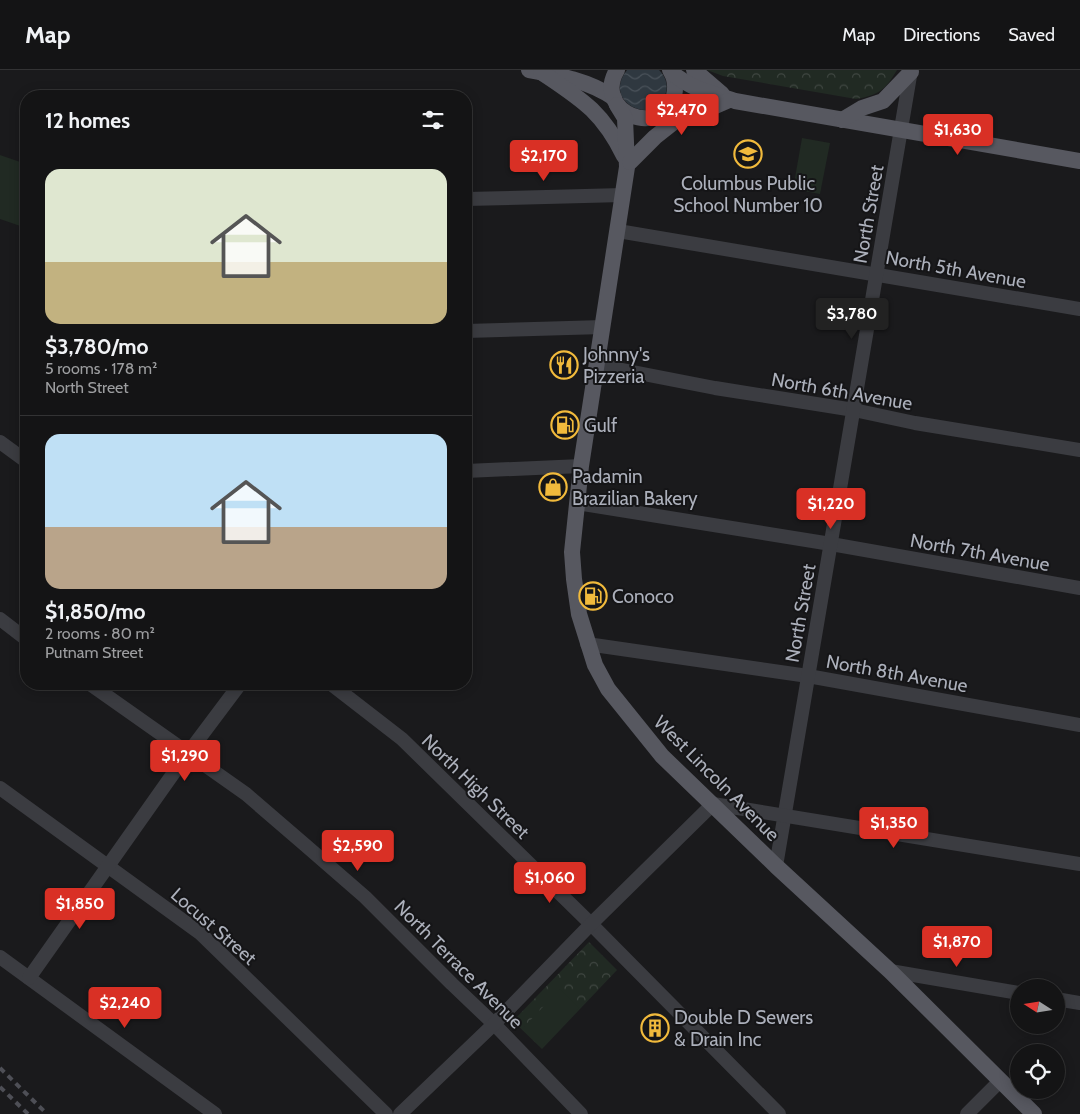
<!DOCTYPE html>
<html lang="en">
<head>
<meta charset="utf-8">
<style>
  :root { --surface:#141415; --page:#212122; --text:#f1f3f6; --muted:#9d9ea0; --line:#333334; --accent:#d93025 }
  body { margin:0; font-family:Cabin,sans-serif; background:var(--page); color:var(--text); height:100vh; display:flex; flex-direction:column; font-size:19px; white-space:nowrap }
  * { box-sizing:border-box; margin:0 }
  p { font-size:16px; color:var(--muted) }
  .icon { flex:none; width:28px; height:28px; fill:none; stroke:currentColor; stroke-width:2; stroke-linecap:round; stroke-linejoin:round }
  .map { position:relative; flex:1; overflow:hidden }
  .sheet { position:absolute; left:20px; top:20px; width:452px; height:600px; display:flex; flex-direction:column; background:var(--surface); border-radius:20px; box-shadow:0 2px 12px #0003,0 0 0 1px var(--line) }
  .sheet>* { flex:none }
  .needle { width:32px; rotate:282deg }
  .controls { position:absolute; left:1010px; top:909px; display:grid; gap:10px }
  .controls a { display:grid; place-items:center; width:55px; height:55px; border-radius:50%; background:var(--surface); box-shadow:0 2px 12px #0003,0 0 0 1px var(--line); font-size:25px }
  .price { position:absolute; translate:-50% -42px; padding:0 11px; border-radius:5px; background:var(--accent); color:#fff; font-size:16px; line-height:32px; filter:drop-shadow(0 1px 2px #0008) }
  .price::after { content:''; position:absolute; left:50%; top:30px; width:15px; height:11px; margin-left:-8px; background:inherit; clip-path:polygon(0 0,100% 0,50% 100%) }
  .price.selected { background:#222; color:#fff }
  ul { padding:0; list-style:none }
  li { display:grid; align-content:center; gap:10px; height:265px; padding:0 25px }
  li+li { border-top:1px solid var(--line) }
  li span { display:grid; place-items:center; height:155px; border-radius:15px; color:#555 }
  li>.icon { margin-inline-start:auto }
  span .icon { width:90px; height:90px; fill:#fffc; stroke-width:1 }
  li b { font-size:21px }
  h2 { display:flex; justify-content:space-between; align-items:center; height:60px; padding:0 25px; font-size:21px }
  header { display:flex; align-items:center; gap:30px; box-sizing:border-box; height:70px; padding:0 25px; background:var(--surface); border-bottom:1px solid var(--line) }
  header strong { font-size:24px }
  nav { display:flex; gap:28px; margin-inline-start:auto; font-size:18px }
  .map>svg:first-child { display:block }
  .park { fill:url(#park-crowns) }
  .pitch { fill:#212a23 }
  .water { fill:url(#water-waves) }
  .lines { fill:none; stroke-linecap:round; stroke-linejoin:round }
  .minor { stroke:#3b3c41; stroke-width:14 }
  .major { stroke:#575860; stroke-width:16 }
  .rail { stroke:#4e4f56; stroke-width:4; stroke-dasharray:6 5; stroke-linecap:butt }
  .labels { text-anchor:middle; stroke-width:4; stroke-linejoin:round; paint-order:stroke }
  .poi-label { font-size:19px; fill:#acb0bb; stroke:#151517; text-anchor:start }
  .street-label { font-size:19px; fill:#acb0bb; stroke:#151517 }
</style>
</head>
<body>
<header>
<strong>Map</strong>
<nav><a>Map</a><a>Directions</a><a>Saved</a></nav>
</header>
<div class="map">
<svg width="1080" height="1044" viewBox="0 0 1080 1044">
  <defs>
    <pattern id="park-crowns" width="20" height="18" patternUnits="userSpaceOnUse" patternTransform="scale(1.25)"><rect width="20" height="18" fill="#212a23"/><path d="M2 6a3 3 0 1 1 6 0M12 15a3 3 0 1 1 6 0" fill="none" stroke="#3f4641"/></pattern>
    <pattern id="water-waves" width="16" height="10" patternUnits="userSpaceOnUse" patternTransform="scale(1.25)"><rect width="16" height="10" fill="#2f3840"/><path d="M0 5q4-4 8 0t8 0" fill="none" stroke="#4a525a"/></pattern>
  </defs>
  <rect width="100%" height="100%" fill="#1a1a1c"/>
  <!-- park -->
  <g class="park">
    <path d="M707,0h190c-12,20 -18,25 -41,29l-133,-23z"/>
    <polygon points="589,872 617,900 542,979 513,951"/>
  </g>
  <!-- pitch -->
  <g class="pitch">
    <polygon points="802,68 830,73 820,124 793,119"/>
    <polygon points="0,85 26,94 26,158 0,149"/>
    <polygon points="560,919 579,938 543,975 524,957"/>
  </g>
  <!-- water -->
  <path class="water" d="M627,0h32c6,6 9,13 7,22 -8,36 -66,12 -39,-22z"/>
  <g class="lines">
    <!-- minor -->
    <g class="minor">
      <polyline points="466,129 623,125"/>
      <polyline points="618,161 1080,239"/>
      <polyline points="466,261 603,257"/>
      <polyline points="597,295 715,318 854,340 915,353 1080,380"/>
      <polyline points="0,372 26,391"/>
      <polyline points="466,401 581,396"/>
      <polyline points="577,433 831,474 1080,518"/>
      <polyline points="0,549 26,569"/>
      <polyline points="587,574 808,606 1080,655"/>
      <polyline points="90,614 246,724 304,774 365,827 452,914 494,954 581,1044"/>
      <polyline points="331,614 402,669 591,854 779,1044"/>
      <polyline points="0,718 200,863 386,1044"/>
      <polyline points="776,796 911,0"/>
      <polyline points="0,887 215,1044"/>
      <polyline points="890,901 1019,923"/>
      <polyline points="29,908 180,694 240,614"/>
      <polyline points="1056,929 1080,933"/>
      <polyline points="400,1044 494,954 591,854 713,734 1080,794"/>
      <polyline points="967,1044 1000,1011"/>
    </g>
    <!-- major -->
    <g class="major">
      <path d="M529,0c29,5 61,11 85,28"/>
      <path d="M617,0c-25,42 44,70 57,26 2,-9 1,-19 -4,-26"/>
      <polyline points="694,0 722,24"/>
      <path d="M541,2c40,27 61,39 83,84"/>
      <path d="M672,3c23,18 37,19 63,28l345,60"/>
      <polyline points="617,35 625,48 627,97 581,396 572,482 574,509 579,544 595,595 608,619 662,686 776,796 890,901 1034,1044"/>
      <polyline points="664,42 679,34 712,31"/>
      <polyline points="842,50 862,38 883,31 911,2"/>
      <polyline points="630,92 655,67 674,52 689,45 704,41 727,31"/>
    </g>
    <!-- rail -->
    <g class="rail">
      <polyline points="0,998 47,1044"/>
      <polyline points="0,1017 28,1044"/>
    </g>
  </g>
  <!-- icons -->
  <defs>
    <g id="school-ring" transform="scale(1.4375)"><circle r="9.5" fill="#151517" stroke="#f1ba3c" stroke-width="1.5"/><path d="M0-5L7-2L0 1L-7-2ZM-4 1L0 2.5L4 1V4Q0 6-4 4Z" fill="#f1ba3c"/></g>
    <g id="restaurant-ring" transform="scale(1.4375)"><circle r="9.5" fill="#151517" stroke="#f1ba3c" stroke-width="1.5"/><path d="M-5-6h1v4h1v-4h1v4h1v-4h1v5L-1.5 .5V6h-2V.5L-5-1ZM5-6V6H3V1.5H1.5Q1.5-4 5-6Z" fill="#f1ba3c"/></g>
    <g id="fuel-ring" transform="scale(1.4375)"><circle r="9.5" fill="#151517" stroke="#f1ba3c" stroke-width="1.5"/><path d="M-5.5-6h7V0h2V4h1.3V-2.5L3-4.5l.8-.8L6-3V5H2.5V1h-1V6h-7ZM-4.2-4.7v3.2H.2V-4.7Z" fill="#f1ba3c"/></g>
    <g id="shop-ring" transform="scale(1.4375)"><circle r="9.5" fill="#151517" stroke="#f1ba3c" stroke-width="1.5"/><path d="M-5-2.5h2.3a2.7 3.5 0 0 1 5.4 0H5L5.5 6h-11ZM-1.5-2.5h3a1.5 2.3 0 0 0-3 0Z" fill="#f1ba3c"/></g>
    <g id="building-ring" transform="scale(1.4375)"><circle r="9.5" fill="#151517" stroke="#f1ba3c" stroke-width="1.5"/><path d="M-4-6H4V6H1V3H-1V6H-4ZM-2.5-4.3h1.7v1.8h-1.7ZM.8-4.3h1.7v1.8H.8ZM-2.5-1h1.7V.8h-1.7ZM.8-1h1.7V.8H.8Z" fill="#f1ba3c"/></g>
  </defs>
  <g fill-rule="evenodd">
    <use href="#school-ring" x="748" y="84"/>
    <use href="#restaurant-ring" x="564" y="295"/>
    <use href="#fuel-ring" x="565" y="355"/>
    <use href="#shop-ring" x="553" y="417"/>
    <use href="#fuel-ring" x="593" y="526"/>
    <use href="#building-ring" x="655" y="958"/>
  </g>
  <g class="labels">
    <!-- poi labels -->
    <g class="poi-label">
      <text x="748" y="120" text-anchor="middle">Columbus Public<tspan x="748" dy="22">School Number 10</tspan></text>
      <text x="583" y="291">Johnny's<tspan x="583" dy="22">Pizzeria</tspan></text>
      <text x="584" y="362">Gulf</text>
      <text x="572" y="413">Padamin<tspan x="572" dy="22">Brazilian Bakery</tspan></text>
      <text x="612" y="533">Conoco</text>
      <text x="674" y="954">Double D Sewers<tspan x="674" dy="22">&amp; Drain Inc</tspan></text>
    </g>
    <!-- street labels -->
    <g class="street-label">
      <text transform="translate(868 144) rotate(-80)" y="7">North Street</text>
      <text transform="translate(956 199) rotate(10)" y="7">North 5th Avenue</text>
      <text transform="translate(842 321) rotate(10)" y="7">North 6th Avenue</text>
      <text transform="translate(980 482) rotate(10)" y="7">North 7th Avenue</text>
      <text transform="translate(800 543) rotate(-80)" y="7">North Street</text>
      <text transform="translate(897 603) rotate(10)" y="7">North 8th Avenue</text>
      <text transform="translate(717 708) rotate(45)" y="7">West Lincoln Avenue</text>
      <text transform="translate(476 716) rotate(44)" y="7">North High Street</text>
      <text transform="translate(214 856) rotate(41)" y="7">Locust Street</text>
      <text transform="translate(459 894) rotate(45)" y="7">North Terrace Avenue</text>
    </g>
  </g>
</svg>
<div class="controls">
<a><svg class="needle" viewBox="-14 -14 28 28"><path d="M0-13l5 13h-10z" fill="#e53935"/><path d="M0 13l5-13h-10z" fill="#9d9ea0"/></svg></a>
<a><svg class="icon" aria-label="locate" viewBox="0 0 24 24"><circle cx="12" cy="12" r="6"/><path d="M12 2v4M12 18v4M2 12h4M18 12h4"/></svg></a>
</div>
<b class="price" style="left:682px;top:66px">$2,470</b>
<b class="price" style="left:958px;top:86px">$1,630</b>
<b class="price" style="left:544px;top:112px">$2,170</b>
<b class="price selected" style="left:852px;top:270px">$3,780</b>
<b class="price" style="left:831px;top:460px">$1,220</b>
<b class="price" style="left:185px;top:712px">$1,290</b>
<b class="price" style="left:894px;top:779px">$1,350</b>
<b class="price" style="left:358px;top:802px">$2,590</b>
<b class="price" style="left:550px;top:834px">$1,060</b>
<b class="price" style="left:80px;top:860px">$1,850</b>
<b class="price" style="left:957px;top:898px">$1,870</b>
<b class="price" style="left:125px;top:959px">$2,240</b>
<section class="sheet">
<h2>12 homes<svg class="icon" aria-label="filters" viewBox="0 0 24 24"><path d="M4 7h16M4 17h16"/><circle cx="9" cy="7" r="2"/><circle cx="15" cy="17" r="2"/></svg></h2>
<ul>
<li><span style="background:linear-gradient(#dfe7d0 60%,#c2b280 0)"><svg class="icon" aria-label="home" viewBox="0 0 24 24"><path d="M3 11l9-7 9 7M6 9v11h12V9"/></svg></span><div><b>$3,780/mo</b><p>5 rooms · 178 m²</p><p>North Street</p></div></li>
<li><span style="background:linear-gradient(#bfe0f5 60%,#b9a48a 0)"><svg class="icon" aria-label="home" viewBox="0 0 24 24"><path d="M3 11l9-7 9 7M6 9v11h12V9"/></svg></span><div><b>$1,850/mo</b><p>2 rooms · 80 m²</p><p>Putnam Street</p></div></li>
</ul>
</section>
</div>
</body>
</html>
